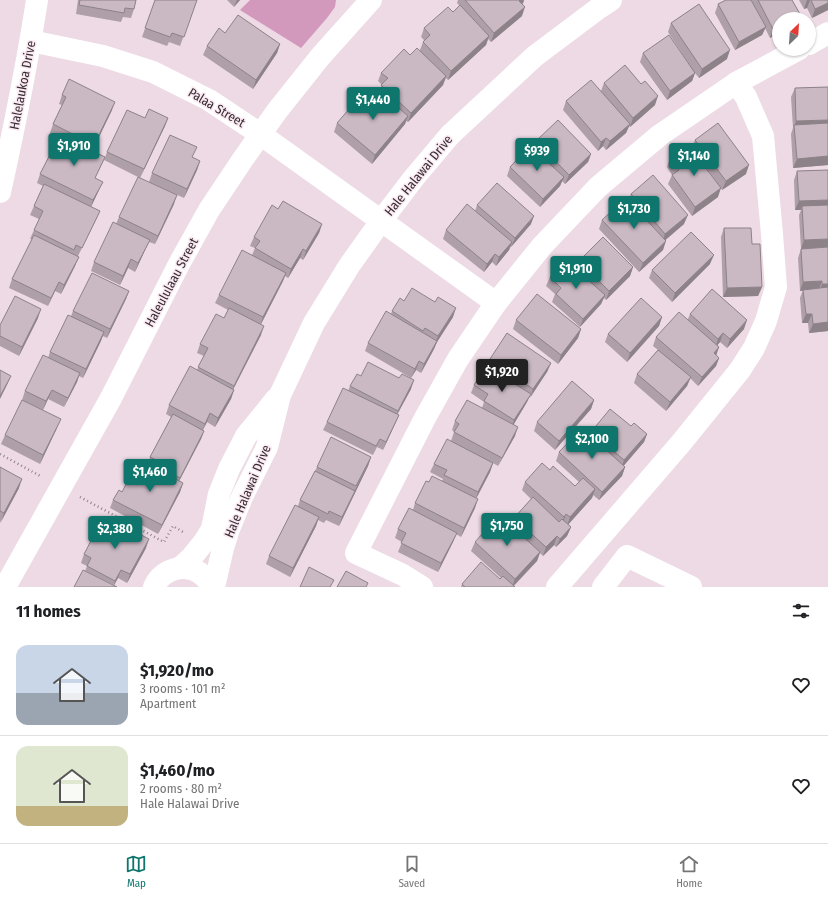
<!DOCTYPE html>
<html lang="en">
<head>
<meta charset="utf-8">
<style>
  :root { --surface:#fff; --page:#f2f2f2; --text:#202124; --muted:#757577; --line:#e0e0e0; --accent:#0f766e }
  body { margin:0; font-family:"Fira Sans Condensed",sans-serif; background:var(--page); color:var(--text); height:100vh; display:flex; flex-direction:column; font-size:15px; white-space:nowrap }
  * { box-sizing:border-box; margin:0 }
  p { font-size:13px; color:var(--muted) }
  .icon { flex:none; width:22px; height:22px; fill:none; stroke:currentColor; stroke-width:2; stroke-linecap:round; stroke-linejoin:round }
  .map { position:relative; height:587px; overflow:hidden }
  .panel { display:flex; flex-direction:column; background:var(--surface); flex:1 }
  .panel>* { flex:none }
  .needle { width:26px; rotate:25deg }
  .tools { position:absolute; left:772px; top:12px; display:grid; gap:8px }
  .tools a { display:grid; place-items:center; width:44px; height:44px; border-radius:50%; background:var(--surface); box-shadow:0 1px 3px #0004; font-size:20px }
  .price { position:absolute; translate:-50% -34px; padding:0 9px; border-radius:4px; background:var(--accent); color:#fff; font-size:13px; line-height:26px; filter:drop-shadow(0 1px 2px #0008) }
  .price::after { content:''; position:absolute; left:50%; top:24px; width:12px; height:9px; margin-left:-6px; background:inherit; clip-path:polygon(0 0,100% 0,50% 100%) }
  .price.selected { background:#222; color:#fff }
  ul { padding:0; list-style:none }
  li { display:flex; align-items:center; gap:12px; height:100px; padding:0 16px }
  li+li { border-top:1px solid var(--line) }
  li span { display:grid; place-items:center; flex:none; width:112px; height:80px; border-radius:12px; color:#555 }
  li>.icon { margin-inline-start:auto }
  span .icon { width:48px; height:48px; fill:#fffc; stroke-width:1 }
  li b { font-size:17px }
  h2 { display:flex; justify-content:space-between; align-items:center; height:48px; padding:0 16px; font-size:17px }
  .menu { display:flex; justify-content:space-around; align-items:center; height:56px; border-top:1px solid var(--line); background:var(--surface); font-size:11px; color:var(--muted) }
  .menu a { display:grid; justify-items:center; gap:2px }
  .menu .selected { color:var(--accent) }
  .map>svg:first-child { display:block }
  .green { fill:#d399bc }
  .lines { fill:none; stroke-linecap:round; stroke-linejoin:round }
  .path { stroke:#8e8289; stroke-width:2.5; stroke-dasharray:1 3; stroke-linecap:butt }
  .minor { stroke:#fff; stroke-width:22 }
  .wall { fill:#ae9fa8 }
  .shaded-wall { fill:#8d8288 }
  .building { fill:#cab9c3; stroke:#8d8288 }
  .labels { text-anchor:middle; stroke-width:3; stroke-linejoin:round; paint-order:stroke }
  .street-label { font-size:13px; fill:#342d30; stroke:#fae8f2 }
</style>
</head>
<body>
<div class="map">
<svg width="828" height="587" viewBox="0 0 828 587">
  <rect width="100%" height="100%" fill="#eddae5"/>
  <!-- green -->
  <polygon class="green" points="250,0 336,0 335,7 327,18 301,48 240,10"/>
  <g class="lines">
    <!-- path -->
    <g class="path">
      <polyline points="0,454 42,477"/>
      <polyline points="80,497 164,542 173,526 183,532"/>
    </g>
    <!-- minor -->
    <g class="minor">
      <polyline points="31,41 103,56 153,72 209,100 260,134 496,303 458,359 425,418 356,553 403,575 422,587"/>
      <polyline points="809,44 828,33"/>
      <path d="M0,192c14,-63 27,-127 37,-192"/>
      <polyline points="496,303 542,246 598,187 660,135 736,83"/>
      <polyline points="180,568 191,558 204,542 212,529 219,494 229,469 246,436 276,399"/>
      <polyline points="5,587 111,398 179,264 209,210 243,159 277,111 320,57 371,0"/>
      <path d="M154,587c6,-14 22,-22 37,-18 9,2 17,10 21,18"/>
      <polyline points="214,587 223,548 229,529 242,497 267,447 280,395 314,323 349,266 381,221 413,179 450,135 535,56 599,8 611,0"/>
      <polyline points="557,587 681,443 740,370 754,348 766,321 776,287 772,234 763,136 746,97 736,83 799,49"/>
      <polyline points="603,587 627,556 691,587"/>
    </g>
  </g>
  <!-- wall -->
  <g class="wall">
    <polygon points="78,0 136,0 134,9 131,18 123,17 121,22 76,14"/>
    <polygon points="155,0 197,0 180,46 169,42 167,46 142,37"/>
    <polygon points="227,0 240,0 234,7"/>
    <polygon points="458,0 524,0 522,4 522,16 491,42 488,39 486,45 448,80 446,78 443,85 408,122 406,121 405,124 372,164 334,132 337,123 371,99 379,91 382,85 378,81 381,73 410,55 420,50 423,42 424,40 421,37 424,28 453,12 460,6 457,3"/>
    <polygon points="726,0 792,0 800,14 798,19 779,19 779,33 770,38 765,28 762,35 735,50 715,13 718,4"/>
    <polygon points="799,0 828,0 828,10 812,18 807,8 804,9"/>
    <polygon points="671,23 727,59 699,78 695,73 692,81 667,100 640,62 643,53 691,67 668,32"/>
    <polygon points="225,33 280,44 277,53 253,89 203,55 207,46"/>
    <polygon points="604,83 655,105 630,127 629,126 626,133 606,150 603,146 598,151 563,110 566,101 601,91"/>
    <polygon points="828,87 828,165 793,168 791,134 793,128 791,97 795,88"/>
    <polygon points="62,95 112,110 92,151 105,157 101,166 95,178 99,190 91,207 100,211 96,220 78,256 75,266 61,294 55,291 48,306 9,288 12,279 32,239 30,239 34,230 39,219 30,215 34,206 43,186 37,183 40,174 58,138 50,133 53,124 62,105 59,104"/>
    <polygon points="145,118 168,118 165,126 140,178 104,160 107,152"/>
    <polygon points="695,140 746,174 722,190 692,148"/>
    <polygon points="536,141 591,154 588,162 565,184 562,181 560,186 540,207 507,176 510,167 533,148"/>
    <polygon points="193,158 200,161 197,170 184,198 149,182 152,173"/>
    <polygon points="670,158 718,197 692,216 668,184 672,175 667,167"/>
    <polygon points="828,170 828,331 809,333 808,323 802,323 800,298 803,290 800,291 798,258 801,249 799,215 801,210 795,210 794,180 797,171"/>
    <polygon points="631,194 684,224 665,240 663,250 639,272 599,229 602,220 628,201"/>
    <polygon points="174,204 155,244 149,242 146,248 135,272 128,268 120,285 91,271 94,262 116,224 119,217"/>
    <polygon points="477,205 531,224 511,247 511,246 509,250 496,266 492,262 484,272 443,239 446,230 475,211"/>
    <polygon points="278,209 322,224 319,233 303,260 300,258 288,278 285,276 283,281 261,324 261,335 233,390 234,390 231,399 215,427 207,422 203,430 204,431 201,439 179,481 183,483 180,492 158,534 110,508 113,500 143,472 148,464 150,457 171,417 166,414 169,405 197,370 204,356 197,353 200,344 224,318 228,310 215,303 219,295 252,255 255,248 250,246 254,237"/>
    <polygon points="724,228 752,244 762,287 758,296 723,297 721,237"/>
    <polygon points="579,261 633,267 630,276 606,300 604,298 601,304 580,327 552,302 555,294 546,286 550,277 576,269"/>
    <polygon points="710,264 672,302 649,278 652,270"/>
    <polygon points="129,291 126,299 107,338 103,336 83,378 79,376 77,382 64,407 48,399 43,410 22,400 25,391 48,358 50,352 71,316 73,311"/>
    <polygon points="404,301 453,317 437,342 434,349 421,373 416,370 411,378 365,351 368,343 391,314 392,311"/>
    <polygon points="690,314 744,329 727,348 720,342 717,345 719,347 716,355 719,358 716,366 698,386 690,378 687,386 666,411 634,383 637,374 658,350 653,346 656,337 688,319"/>
    <polygon points="662,317 659,326 627,362 605,342 608,334"/>
    <polygon points="38,318 19,356 0,346 0,325"/>
    <polygon points="516,320 581,329 578,338 558,364 513,329"/>
    <polygon points="490,359 551,363 547,372 529,397 527,402 513,425 515,436 498,466 493,463 490,472 476,498 475,508 461,537 456,534 453,542 438,572 398,552 402,542 395,538 398,529 413,510 415,503 429,482 442,481 443,479 430,472 434,464 451,441 454,432 452,430 455,421 482,408 484,402 471,393 474,385 487,366"/>
    <polygon points="361,376 399,378 411,389 397,415 399,415 395,424 383,450 377,447 373,455 323,430 327,422 348,391 350,386"/>
    <polygon points="594,400 591,409 555,450 534,431 537,422"/>
    <polygon points="631,426 647,434 644,442 623,466 625,467 622,476 599,500 593,495 592,498 568,524 571,527 567,536 556,547 554,545 543,556 540,553 537,561 514,586 515,587 461,587 462,584 501,578 471,551 475,542 511,526 514,518 531,499 522,490 525,482 550,470 575,486 579,482 556,461 559,452 589,435 591,432"/>
    <polygon points="57,428 40,464 1,444 5,435"/>
    <polygon points="371,457 368,466 339,526 326,520 324,523 318,520 316,526 290,577 266,564 269,556 298,506 300,500 315,471 317,467"/>
    <polygon points="0,467 19,488 0,523"/>
    <polygon points="106,530 146,548 127,583 118,578 114,585 85,571 87,566 81,563 84,554"/>
  </g>
  <!-- shaded-wall -->
  <g class="shaded-wall">
    <polygon points="237,0 240,0 234,7"/>
    <polygon points="520,0 524,0 523,4 519,1"/>
    <polygon points="807,0 810,0 807,8 804,9"/>
    <polygon points="828,3 828,10 812,18 815,9"/>
    <polygon points="525,7 522,16 491,42 494,33"/>
    <polygon points="800,14 798,19 791,19"/>
    <polygon points="779,26 779,33 770,38 773,29"/>
    <polygon points="766,27 762,35 735,50 739,42"/>
    <polygon points="489,36 486,45 448,80 451,71"/>
    <polygon points="280,44 277,53 253,89 256,80"/>
    <polygon points="730,50 727,59 699,78 702,69"/>
    <polygon points="695,73 692,81 667,100 670,91"/>
    <polygon points="446,76 443,85 408,122 411,113"/>
    <polygon points="658,96 655,105 630,127 633,118"/>
    <polygon points="115,102 112,110 91,154 94,145"/>
    <polygon points="408,116 405,124 372,164 375,155"/>
    <polygon points="168,118 165,126 140,178 144,169"/>
    <polygon points="828,120 828,128 794,127 796,121"/>
    <polygon points="630,124 626,133 606,150 610,141"/>
    <polygon points="606,138 603,146 598,151 601,142"/>
    <polygon points="591,154 588,162 565,184 569,175"/>
    <polygon points="828,156 828,165 793,168 797,159"/>
    <polygon points="200,161 197,170 184,198 187,189"/>
    <polygon points="749,165 746,174 722,190 726,181"/>
    <polygon points="564,177 560,186 540,207 543,199"/>
    <polygon points="103,182 99,190 90,209 93,200"/>
    <polygon points="721,188 718,197 692,216 695,207"/>
    <polygon points="177,195 174,204 155,244 158,236"/>
    <polygon points="828,200 828,209 802,206 801,210 795,210 799,201"/>
    <polygon points="688,215 684,224 662,243 665,234"/>
    <polygon points="534,216 531,224 511,247 515,238"/>
    <polygon points="322,224 319,233 303,260 306,251"/>
    <polygon points="828,239 828,247 801,249 804,240"/>
    <polygon points="150,240 146,248 135,272 138,263"/>
    <polygon points="666,241 663,250 639,272 643,263"/>
    <polygon points="512,242 509,250 496,266 499,257"/>
    <polygon points="303,249 300,258 288,278 291,269"/>
    <polygon points="495,254 492,262 484,272 487,264"/>
    <polygon points="714,255 710,264 672,302 675,293"/>
    <polygon points="79,257 75,266 61,294 64,285"/>
    <polygon points="131,259 128,268 120,285 123,276"/>
    <polygon points="633,267 630,276 606,300 609,291"/>
    <polygon points="286,273 283,281 260,326 263,317"/>
    <polygon points="822,281 819,289 800,291 803,282"/>
    <polygon points="59,282 55,291 48,306 51,298"/>
    <polygon points="822,284 828,284 828,292 819,293"/>
    <polygon points="762,287 758,296 723,297 727,288"/>
    <polygon points="129,291 126,299 107,338 110,329"/>
    <polygon points="605,295 601,304 580,327 583,319"/>
    <polygon points="456,308 453,317 437,342 434,349 421,373 424,364 435,344 438,336"/>
    <polygon points="41,309 38,318 19,356 22,347"/>
    <polygon points="806,314 812,314 808,323 802,323"/>
    <polygon points="662,317 659,326 627,362 630,353"/>
    <polygon points="747,320 744,329 727,348 730,339"/>
    <polygon points="828,322 828,331 809,333 813,324"/>
    <polygon points="264,326 261,335 230,395 234,386"/>
    <polygon points="581,329 578,338 558,364 561,355"/>
    <polygon points="104,332 101,341 83,378 86,369"/>
    <polygon points="723,333 720,342 715,348 718,339"/>
    <polygon points="719,347 716,356 714,353"/>
    <polygon points="719,358 716,366 698,386 702,377"/>
    <polygon points="419,361 416,370 411,378 415,369"/>
    <polygon points="551,363 547,372 530,398 533,389"/>
    <polygon points="80,373 77,382 64,407 68,398"/>
    <polygon points="11,376 7,385 0,399 0,396"/>
    <polygon points="691,377 687,386 666,411 670,402"/>
    <polygon points="414,380 411,389 394,420 398,411"/>
    <polygon points="52,390 48,399 43,410 46,401"/>
    <polygon points="234,390 231,399 215,427 218,418"/>
    <polygon points="531,394 527,402 511,429 514,420"/>
    <polygon points="594,400 591,409 555,450 559,441"/>
    <polygon points="210,413 207,422 201,433 205,424"/>
    <polygon points="399,415 395,424 383,450 386,442"/>
    <polygon points="61,419 57,428 40,464 43,455"/>
    <polygon points="518,427 515,436 498,466 502,458"/>
    <polygon points="204,431 201,439 176,487 180,478"/>
    <polygon points="647,434 644,442 621,469 624,460"/>
    <polygon points="371,457 368,466 339,526 342,517"/>
    <polygon points="493,463 490,472 475,501 478,492"/>
    <polygon points="625,467 622,476 599,500 602,492"/>
    <polygon points="22,479 19,488 1,522 4,513"/>
    <polygon points="183,483 180,492 158,534 162,525"/>
    <polygon points="595,489 592,498 567,526 570,517"/>
    <polygon points="478,499 475,508 461,537 464,528"/>
    <polygon points="566,514 563,523 561,525 564,517"/>
    <polygon points="319,517 316,526 290,577 293,568"/>
    <polygon points="571,527 567,536 556,547 560,539"/>
    <polygon points="457,533 453,542 438,572 441,563"/>
    <polygon points="557,536 554,545 543,556 546,547"/>
    <polygon points="149,539 146,548 127,583 130,574"/>
    <polygon points="540,552 537,561 512,587 515,579"/>
    <polygon points="121,570 118,578 113,587 115,581"/>
  </g>
  <!-- building -->
  <g class="building">
    <polygon points="80,0 136,0 134,9 125,8 124,13 79,5"/>
    <polygon points="155,0 197,0 184,37 172,33 170,37 145,28"/>
    <polygon points="465,0 520,0 519,1 525,7 494,33"/>
    <polygon points="726,0 751,0 766,27 739,42 718,4"/>
    <polygon points="758,0 792,0 800,14 791,19 779,19 779,26 773,29"/>
    <polygon points="811,0 828,0 828,3 815,9"/>
    <polygon points="699,4 730,50 702,69 671,23"/>
    <polygon points="460,5 489,36 451,71 423,42 430,35 424,28 448,7 453,12"/>
    <polygon points="238,15 280,44 256,80 207,46 219,28 225,33"/>
    <polygon points="669,35 695,73 670,91 643,53"/>
    <polygon points="417,48 446,76 411,113 381,85 388,78 381,73 404,49 410,55"/>
    <polygon points="625,65 641,84 645,81 658,96 633,118 604,83"/>
    <polygon points="69,79 115,102 94,145 53,124 66,97 62,95"/>
    <polygon points="591,80 630,124 610,141 606,138 601,142 566,101"/>
    <polygon points="828,87 828,120 796,121 795,88"/>
    <polygon points="378,90 408,116 375,155 337,123 363,93 371,99"/>
    <polygon points="149,109 168,118 144,169 107,152 127,110 145,118"/>
    <polygon points="558,120 591,154 569,175 536,141"/>
    <polygon points="718,123 749,165 726,181 695,140"/>
    <polygon points="828,123 828,156 797,159 794,125"/>
    <polygon points="60,135 105,157 95,178 103,182 93,200 40,174"/>
    <polygon points="170,135 197,147 192,157 200,161 187,189 152,173"/>
    <polygon points="688,145 721,188 695,207 672,175 679,170 670,158"/>
    <polygon points="530,146 564,177 543,199 510,167"/>
    <polygon points="828,170 828,200 799,201 797,171"/>
    <polygon points="653,175 688,215 665,234 631,194"/>
    <polygon points="138,177 177,195 158,236 119,217"/>
    <polygon points="497,183 534,216 515,238 477,205"/>
    <polygon points="44,184 100,211 82,248 76,245 74,250 34,230 43,211 34,206"/>
    <polygon points="626,198 666,241 643,263 602,220"/>
    <polygon points="283,201 322,224 306,251 303,249 291,269 255,248 260,241 254,237 272,205 278,209"/>
    <polygon points="467,204 512,242 499,257 495,254 487,264 446,230"/>
    <polygon points="828,205 828,239 804,240 802,206"/>
    <polygon points="113,222 150,240 138,263 131,259 123,276 94,262"/>
    <polygon points="724,228 751,228 752,244 760,244 762,287 727,288"/>
    <polygon points="691,232 714,255 675,293 652,270"/>
    <polygon points="34,235 79,257 64,285 59,282 51,298 12,279"/>
    <polygon points="603,237 633,267 609,291 579,261"/>
    <polygon points="828,247 828,284 822,284 822,281 803,282 801,249"/>
    <polygon points="242,250 286,273 263,317 219,295"/>
    <polygon points="566,260 605,295 583,319 556,294 561,288 550,277"/>
    <polygon points="92,273 129,291 110,329 73,311"/>
    <polygon points="828,287 828,322 813,324 812,314 806,314 803,290"/>
    <polygon points="412,288 435,302 438,297 456,308 438,336 425,328 423,331 392,311 400,298 404,301"/>
    <polygon points="712,289 747,320 730,339 723,333 718,339 690,314"/>
    <polygon points="537,294 581,329 561,355 516,320"/>
    <polygon points="15,296 41,309 22,347 0,336 0,325"/>
    <polygon points="641,298 662,317 630,353 608,334"/>
    <polygon points="229,308 264,326 234,386 198,367 208,348 200,344 216,314 224,318"/>
    <polygon points="386,311 437,341 424,364 419,361 415,369 368,343"/>
    <polygon points="679,312 719,347 714,353 719,358 702,377 656,337"/>
    <polygon points="68,315 104,332 86,369 50,352"/>
    <polygon points="507,333 551,363 533,389 490,359"/>
    <polygon points="658,350 691,377 670,402 637,374"/>
    <polygon points="43,355 80,373 68,398 52,390 46,401 25,391"/>
    <polygon points="368,362 399,378 402,374 414,380 398,411 350,386 357,374 361,376"/>
    <polygon points="190,366 234,390 218,418 210,413 205,424 169,405"/>
    <polygon points="486,366 531,394 514,420 484,401 488,394 474,385"/>
    <polygon points="0,370 11,376 0,396"/>
    <polygon points="572,381 594,400 559,441 537,422"/>
    <polygon points="343,388 399,415 386,442 380,439 376,446 327,422"/>
    <polygon points="22,400 61,419 43,455 5,435"/>
    <polygon points="467,400 518,427 502,458 454,432 459,424 455,421"/>
    <polygon points="610,409 631,426 634,423 647,434 624,460 591,432"/>
    <polygon points="173,414 204,431 180,478 161,468 164,464 150,457"/>
    <polygon points="582,428 625,467 602,492 559,452"/>
    <polygon points="331,437 371,457 356,486 317,467"/>
    <polygon points="447,439 493,463 478,492 444,475 447,470 434,464"/>
    <polygon points="542,463 550,470 553,466 575,486 583,478 595,489 570,517 566,514 564,517 525,482"/>
    <polygon points="147,464 183,483 162,525 113,500 119,490 122,492 135,467 143,472"/>
    <polygon points="0,467 22,479 4,513 0,511"/>
    <polygon points="315,471 355,491 342,517 329,511 328,514 300,500"/>
    <polygon points="432,476 478,499 464,528 415,503 426,481 429,482"/>
    <polygon points="533,497 559,522 562,519 571,527 560,539 557,536 546,547 514,518"/>
    <polygon points="295,505 319,517 293,568 269,556"/>
    <polygon points="409,508 457,533 441,563 401,543 406,533 398,529"/>
    <polygon points="499,515 540,552 515,579 475,542"/>
    <polygon points="112,520 149,539 130,574 121,570 115,581 87,566 91,558 84,554 99,526 106,530"/>
    <polygon points="481,562 500,579 503,576 515,587 465,587 462,584"/>
    <polygon points="309,567 334,580 330,587 300,587"/>
    <polygon points="83,570 117,587 74,587"/>
    <polygon points="346,571 368,583 366,587 337,587"/>
  </g>
  <g class="labels">
    <!-- street labels -->
    <g class="street-label">
      <text transform="translate(22 85) rotate(-79)" y="5">Halelaukoa Drive</text>
      <text transform="translate(217 107) rotate(31)" y="5">Palaa Street</text>
      <text transform="translate(418 175) rotate(-51)" y="5">Hale Halawai Drive</text>
      <text transform="translate(171 282) rotate(-62)" y="5">Haleululaau Street</text>
      <text transform="translate(247 491) rotate(-67)" y="5">Hale Halawai Drive</text>
    </g>
  </g>
</svg>
<div class="tools">
<a><svg class="needle" viewBox="-14 -14 28 28"><path d="M0-13l5 13h-10z" fill="#e53935"/><path d="M0 13l5-13h-10z" fill="#757577"/></svg></a>
</div>
<b class="price" style="left:373px;top:121px">$1,440</b>
<b class="price" style="left:74px;top:167px">$1,910</b>
<b class="price" style="left:537px;top:172px">$939</b>
<b class="price" style="left:694px;top:177px">$1,140</b>
<b class="price" style="left:634px;top:230px">$1,730</b>
<b class="price" style="left:576px;top:290px">$1,910</b>
<b class="price selected" style="left:502px;top:393px">$1,920</b>
<b class="price" style="left:592px;top:460px">$2,100</b>
<b class="price" style="left:150px;top:493px">$1,460</b>
<b class="price" style="left:507px;top:547px">$1,750</b>
<b class="price" style="left:115px;top:550px">$2,380</b>
</div>
<section class="panel">
<h2>11 homes<svg class="icon" aria-label="filters" viewBox="0 0 24 24"><path d="M4 7h16M4 17h16"/><circle cx="9" cy="7" r="2"/><circle cx="15" cy="17" r="2"/></svg></h2>
<ul>
<li><span style="background:linear-gradient(#c9d6e8 60%,#9aa5b1 0)"><svg class="icon" aria-label="home" viewBox="0 0 24 24"><path d="M3 11l9-7 9 7M6 9v11h12V9"/></svg></span><div><b>$1,920/mo</b><p>3 rooms · 101 m²</p><p>Apartment</p></div><svg class="icon" aria-label="heart" viewBox="0 0 24 24"><path d="M12 20l-8-8c-3-5 5-10 8-4 3-6 11-1 8 4z"/></svg></li>
<li><span style="background:linear-gradient(#dfe7d0 75%,#c2b280 0)"><svg class="icon" aria-label="home" viewBox="0 0 24 24"><path d="M3 11l9-7 9 7M6 9v11h12V9"/></svg></span><div><b>$1,460/mo</b><p>2 rooms · 80 m²</p><p>Hale Halawai Drive</p></div><svg class="icon" aria-label="heart" viewBox="0 0 24 24"><path d="M12 20l-8-8c-3-5 5-10 8-4 3-6 11-1 8 4z"/></svg></li>
</ul>
</section>
<nav class="menu">
<a class="selected"><svg class="icon" aria-label="map" viewBox="0 0 24 24"><path d="M3 6l6-2 6 2 6-2v14l-6 2-6-2-6 2zM9 4v14M15 6v14"/></svg>Map</a>
<a><svg class="icon" aria-label="saved" viewBox="0 0 24 24"><path d="M7 4h10v16l-5-4-5 4z"/></svg>Saved</a>
<a><svg class="icon" aria-label="home" viewBox="0 0 24 24"><path d="M3 11l9-7 9 7M6 9v11h12V9"/></svg>Home</a>
</nav>
</body>
</html>
